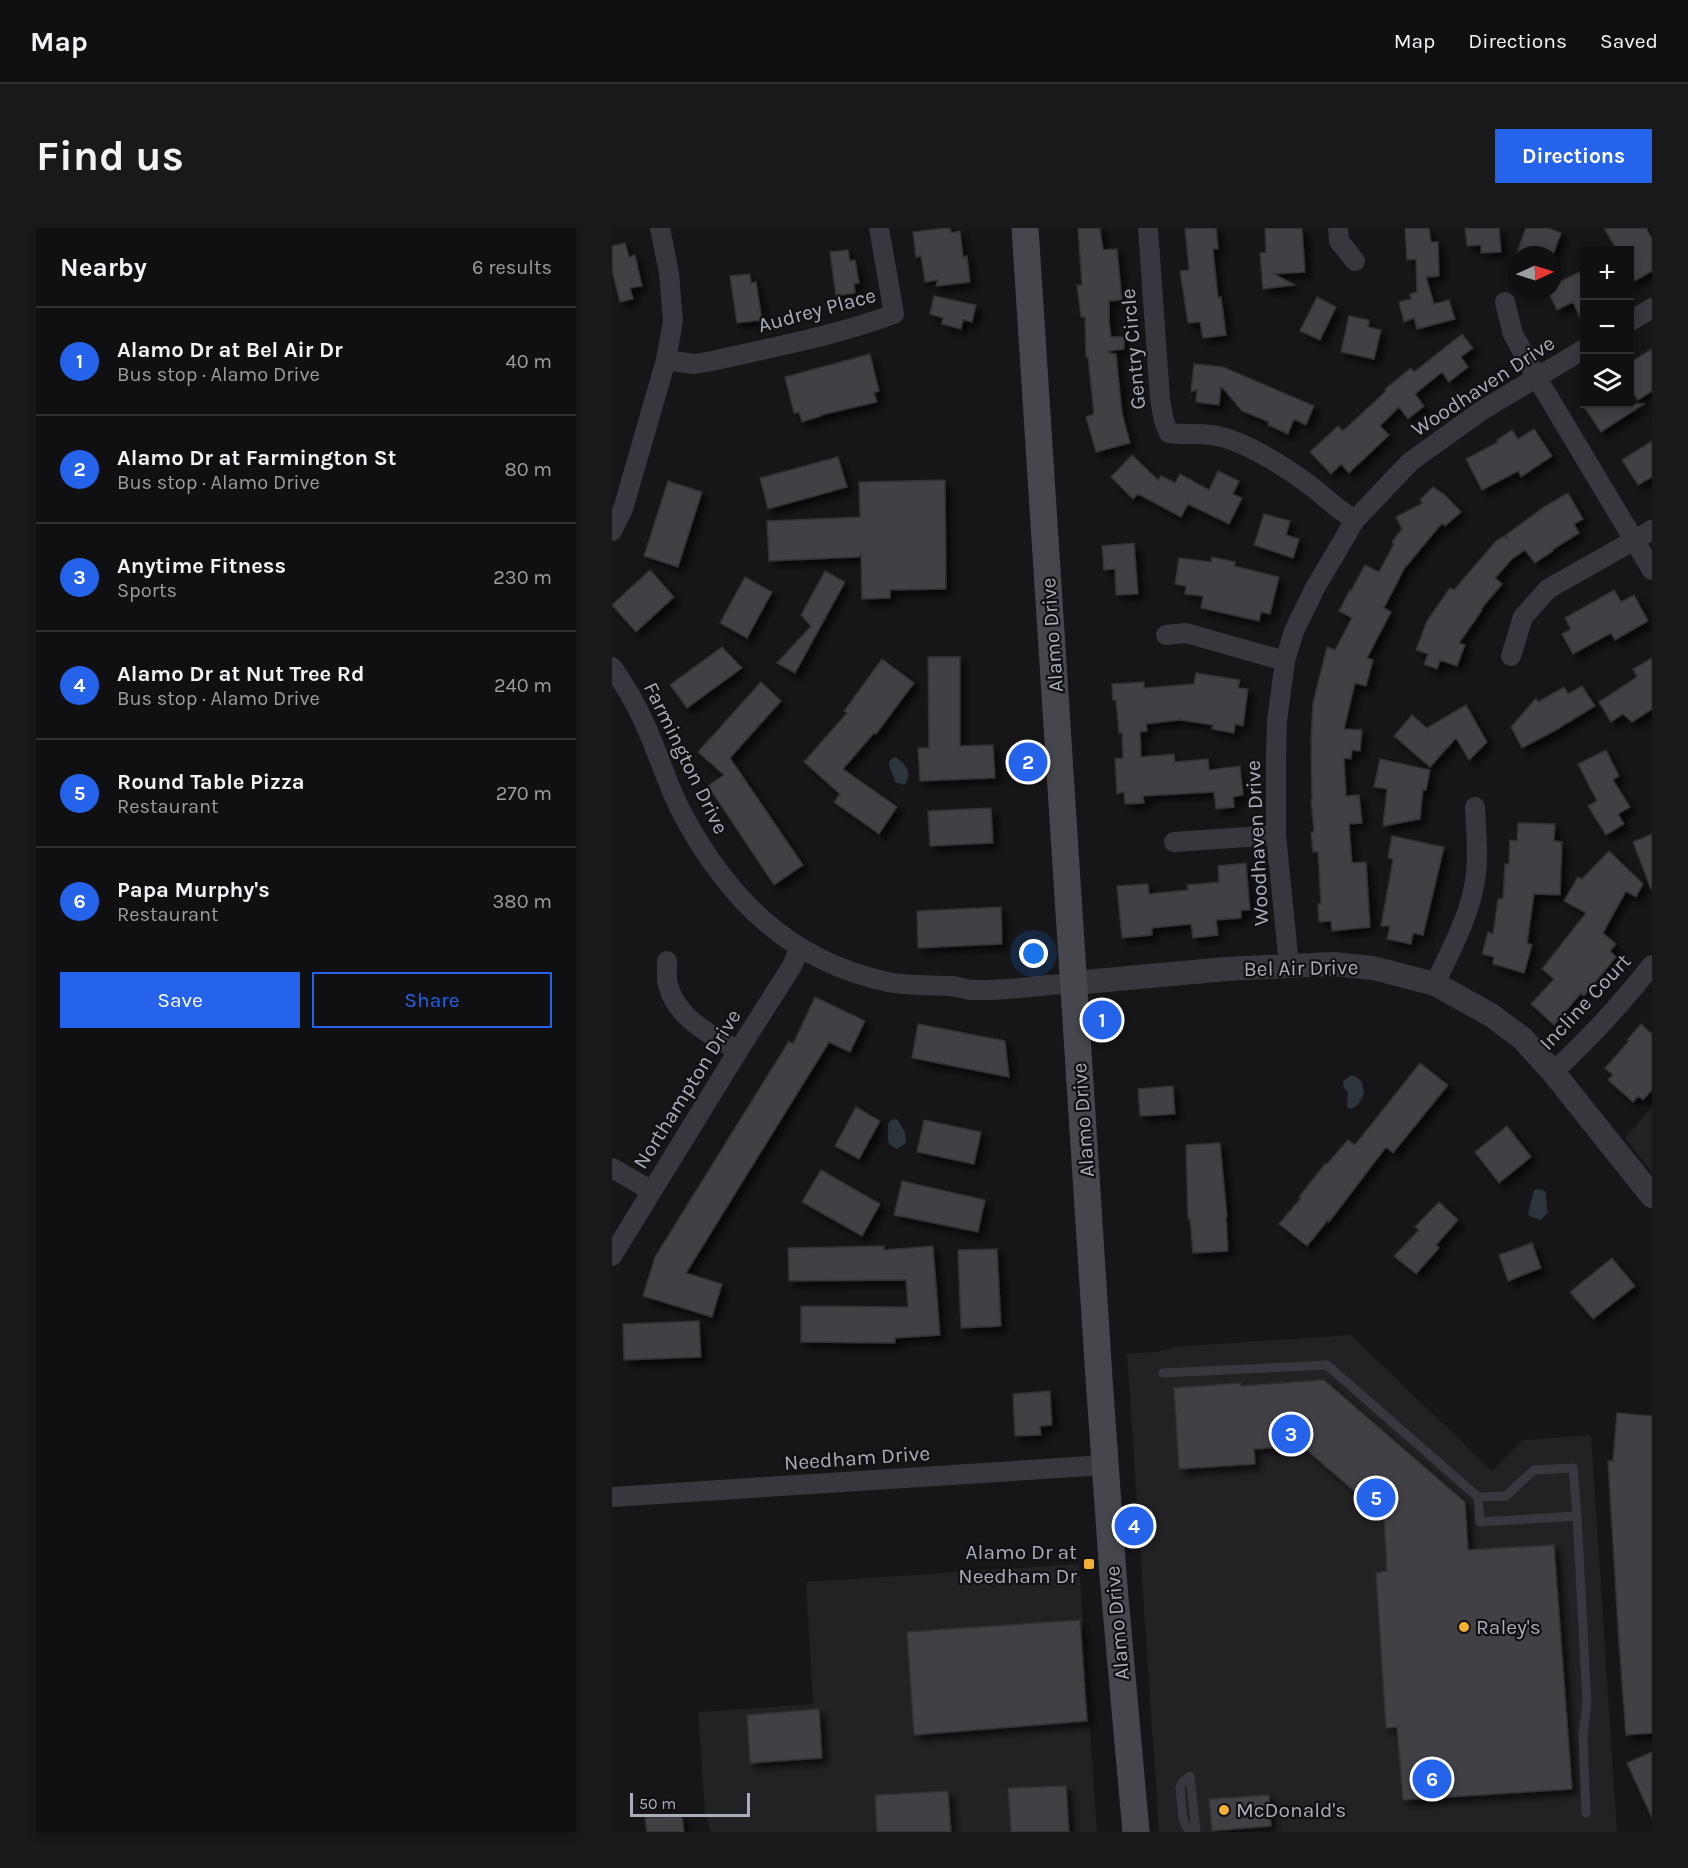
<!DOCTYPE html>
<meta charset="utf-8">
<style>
body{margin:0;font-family:Karla,sans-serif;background:#19191b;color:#f1f3f6}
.controls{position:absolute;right:18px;top:18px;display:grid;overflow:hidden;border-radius:0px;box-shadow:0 3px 9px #0003}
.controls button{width:54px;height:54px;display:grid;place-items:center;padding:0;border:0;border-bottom:2px solid #303032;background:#101012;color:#f1f3f6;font:30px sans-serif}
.compass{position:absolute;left:896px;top:18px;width:54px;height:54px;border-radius:50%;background:#101012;box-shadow:0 3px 9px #0003;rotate:86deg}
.scale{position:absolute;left:18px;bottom:15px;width:120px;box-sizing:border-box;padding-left:6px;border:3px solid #a8adb8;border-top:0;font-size:16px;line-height:21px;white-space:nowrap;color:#a8adb8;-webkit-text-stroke:4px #111113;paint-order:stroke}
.you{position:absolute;left:422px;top:726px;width:21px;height:21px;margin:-15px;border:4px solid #fff;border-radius:50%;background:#1a73e8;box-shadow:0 0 0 9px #1a73e833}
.badge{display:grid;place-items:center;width:39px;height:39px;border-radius:50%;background:#2563eb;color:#fff;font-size:20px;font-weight:700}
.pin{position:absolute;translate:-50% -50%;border:3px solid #fff;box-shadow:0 2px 6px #0006}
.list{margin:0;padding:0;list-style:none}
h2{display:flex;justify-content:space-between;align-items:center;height:78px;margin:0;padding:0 24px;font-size:26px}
h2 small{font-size:20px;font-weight:400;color:#9c9d9f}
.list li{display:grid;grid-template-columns:39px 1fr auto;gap:18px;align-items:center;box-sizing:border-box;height:108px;padding:0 24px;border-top:2px solid #303032}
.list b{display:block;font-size:22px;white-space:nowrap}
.list p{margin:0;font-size:20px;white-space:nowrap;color:#9c9d9f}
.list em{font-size:20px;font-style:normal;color:#9c9d9f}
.actions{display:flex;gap:12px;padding:18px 24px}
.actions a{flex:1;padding:14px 0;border:2px solid #2563eb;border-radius:0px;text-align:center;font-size:21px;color:#2563eb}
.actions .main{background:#2563eb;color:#fff}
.icon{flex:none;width:33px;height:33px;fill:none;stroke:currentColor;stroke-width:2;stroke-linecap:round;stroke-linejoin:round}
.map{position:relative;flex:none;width:1040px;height:1604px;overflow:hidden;border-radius:0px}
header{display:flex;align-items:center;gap:36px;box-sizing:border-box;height:84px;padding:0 30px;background:#101012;border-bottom:2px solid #303032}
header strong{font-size:28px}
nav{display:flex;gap:33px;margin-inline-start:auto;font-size:21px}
.intro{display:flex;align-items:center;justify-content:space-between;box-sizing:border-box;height:144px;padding:0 36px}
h1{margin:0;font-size:42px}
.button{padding:15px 27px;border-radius:0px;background:#2563eb;color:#fff;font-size:21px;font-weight:700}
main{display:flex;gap:36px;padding:0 36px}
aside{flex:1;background:#101012;border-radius:0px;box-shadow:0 3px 9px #0003}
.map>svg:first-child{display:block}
.built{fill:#222225}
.water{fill:#2c353c}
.building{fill:#404145;stroke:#303034;stroke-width:1.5;filter:url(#shadow)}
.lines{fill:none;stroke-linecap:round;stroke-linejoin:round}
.service{stroke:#37383d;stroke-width:9}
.minor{stroke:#37383d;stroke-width:20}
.tertiary{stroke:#37383d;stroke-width:24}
.secondary{stroke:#45474d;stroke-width:27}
.poi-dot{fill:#f2b134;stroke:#111113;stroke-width:2}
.labels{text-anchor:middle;stroke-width:4.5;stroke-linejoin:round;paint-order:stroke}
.street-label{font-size:21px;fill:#a8adb8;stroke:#111113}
.poi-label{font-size:21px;fill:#a8adb8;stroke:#111113;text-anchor:start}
</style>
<header>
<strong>Map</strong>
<nav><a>Map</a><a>Directions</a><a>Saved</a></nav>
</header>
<div class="intro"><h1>Find us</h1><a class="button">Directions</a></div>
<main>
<aside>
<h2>Nearby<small>6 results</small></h2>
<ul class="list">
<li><span class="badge">1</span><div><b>Alamo Dr at Bel Air Dr</b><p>Bus stop · Alamo Drive</p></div><em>40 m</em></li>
<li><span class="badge">2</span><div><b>Alamo Dr at Farmington St</b><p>Bus stop · Alamo Drive</p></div><em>80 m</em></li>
<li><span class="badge">3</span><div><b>Anytime Fitness</b><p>Sports</p></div><em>230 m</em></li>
<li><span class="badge">4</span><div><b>Alamo Dr at Nut Tree Rd</b><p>Bus stop · Alamo Drive</p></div><em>240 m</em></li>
<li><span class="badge">5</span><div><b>Round Table Pizza</b><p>Restaurant</p></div><em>270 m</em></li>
<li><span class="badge">6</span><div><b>Papa Murphy's</b><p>Restaurant</p></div><em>380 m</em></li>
</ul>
<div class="actions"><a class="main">Save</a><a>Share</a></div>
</aside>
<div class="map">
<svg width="1040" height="1604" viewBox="0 0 1040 1604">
<defs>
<filter id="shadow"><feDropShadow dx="5.5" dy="5.5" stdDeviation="3" flood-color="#0009"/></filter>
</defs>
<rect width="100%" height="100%" fill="#161618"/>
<path class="built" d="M1040,879V944L1013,910Z
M739,1107L880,1243L911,1212L979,1207L1005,1604H547L515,1126L544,1124L562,1119Z
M467,1336L485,1604H99L93,1585L86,1484L201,1476L194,1354Z"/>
<path class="water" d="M283,529C294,536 302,546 292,557L283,554C282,548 276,538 277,533Z
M738,848H743L750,854L752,866L746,877L739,881L735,879L736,864C732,861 731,858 731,853Z
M285,891L293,904L294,915L285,921L278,917L276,912V896L279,892Z
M927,961L933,963C935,969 934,977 936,984L929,992L917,988L916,986L922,962Z"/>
<path class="building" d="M333,0H338L339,5L348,3L351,29L355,28L358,54L324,58L326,52L313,54L309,28L304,29L301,4Z
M466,0H488L491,22L505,21L510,72L497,73V92L499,109H512V121L497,123V125L504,126L510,185L518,215L484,224L474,189L482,186L476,129H474L473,89H469L465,57H470Z
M573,0H604L606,21H601L606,70L609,69L614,107L591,110L588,94L576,95L568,43L577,42Z
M653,0H690L693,44L662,46L683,57L651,61L648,25L654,24Z
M793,0H817L819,14H826L827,48L814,49L822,76L837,72L843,91L805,101L802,90L792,94L787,74L799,71L798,66L805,64L804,31L795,32Z
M853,0H887L889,24L869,25V17L855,18Z
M914,0H936L949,5L941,27L929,22L927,27H904Z
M992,0H1034L1040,11V43L1017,56V22H1005Z
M13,15L17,29L23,27L30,58L18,60L21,71L8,74L0,42V18Z
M236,22L238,33L243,32L247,55L242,56L243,65L224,68L218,24Z
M972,42V99L961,74L945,82L936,63H941V57Z
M138,46L139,55L144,54L150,92L125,95L118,48Z
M322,68L364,77L360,94L351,92L349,101L330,96L331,90L318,86Z
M705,69L724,79L708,112L688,103Z
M737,88L757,92L756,99L769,102L762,131L729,124Z
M850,106L861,120L849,129L856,139L837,154L830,144L803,166L812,178L796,191L787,179L768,198L777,207L737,245L729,236L719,246L698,224L726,198L731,203L774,163L773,161L799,140L802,144Z
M1040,121V163L1026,172L1017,159V135Z
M258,126L267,163L262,165L265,174L209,187V188L190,194L187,184L182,185L173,149Z
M582,136L611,139L702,178L694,197L682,191L676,206L656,197L657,194L630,183L609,158L607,177L584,174L585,162L579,164Z
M970,176H1032L989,204Z
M922,201L940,228L909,249L906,243L870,262L854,231L886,214L885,212L900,202L906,211Z
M1040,213V249L1026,257L1010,232Z
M520,227L546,252L549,248L563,255L568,246L597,262L606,243L627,253L621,266L630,270L617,296L576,276L569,289L526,266L521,271L499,249Z
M226,229L235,259L156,281L148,250Z
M333,252L334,361L278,362V370L250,371L249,326L247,329L157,333L155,293L248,289L247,254Z
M56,253L90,264L66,339L32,328Z
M821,259L833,267L849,284L833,298L830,295L792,341L772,380L779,384L755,430L761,432L754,458L743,455L732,501L750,502L748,523L740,522L739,531L732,530L734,568L747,567L750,595L737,596L740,635L754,634L758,699L720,703L719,693L707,694L706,676H709L706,624H701L699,604H702L699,572H700L699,512L701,475L715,419L723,422L740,390L727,383L738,362L739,363L753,337L767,344L782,316L780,314L790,301L784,289L811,275L808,272Z
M956,265L971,291L962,296L967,305L940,322L941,323L923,335L913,322L900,331L883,350L890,356L869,381L870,382L847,415L853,417L845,438L828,432L825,441L812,436L816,426L804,422L815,393L838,360L842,362L884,313L892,308L895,311H896L894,307L932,279Z
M652,286L678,293L674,307L687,311L681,330L642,317Z
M522,315L526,366L504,367L503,341L492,342L490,318Z
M600,329L623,334L622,338L667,349L658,386L649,384L647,393L589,380L591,368L573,366L574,358L563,356L567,330L599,334Z
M38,342L62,369L24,404L0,377Z
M213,343L233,354L183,445L165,435L199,398L189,387Z
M133,349L160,364L135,410L108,395Z
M1002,362L1009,374L1022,367L1036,393L1003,412L999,405L961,426L950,406L959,401L953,390Z
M110,419L130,440L75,480L58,457Z
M316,429H348V518L381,517L383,550L308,553L306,520H317Z
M1040,430V481L1020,494L1011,486L999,494L987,474L1025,449L1021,441Z
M270,431L302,455L264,506L262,505L231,541L285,579L267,606L222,574L228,566L192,534L235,485L232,483Z
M584,445L628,452L626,460L636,461L631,498L623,496L622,505L600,501L601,497L568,492L534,496L535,503L528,504L529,529L562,526L563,534L596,531L597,542L628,538L631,567L621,569L622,579L604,581L602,564L531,568L532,575L513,576L512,564L505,566L503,531L511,530L510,505H507L504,472H501L500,456L532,454V460L582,456Z
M149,454L169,473L118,530L191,637L162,657L96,558L112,547L86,524Z
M970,458L983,478L942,503L910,520L899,499L924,470L926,474L952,459L956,466Z
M854,477L875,514L857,532L844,510L818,539L782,508L800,487L815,500Z
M994,522L1007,548L1001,552L1018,579L1006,586L1012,596L994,607L976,578L985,573L966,536Z
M768,531L818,542L814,562L811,561L808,591L771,598L775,561L762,559Z
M379,580L381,615L318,618L316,583Z
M906,595L943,596L942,613L950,614L948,667L922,666L915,715L920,717L912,745L881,736L882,729L870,726L876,704L881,706L886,671H891L893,636H897L898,612L905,613Z
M1040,606V661H1039L1021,614Z
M780,608L832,619L811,707L801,705L799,716L775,711L778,698H769L781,632L776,629Z
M997,623L1031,656L1024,669L1014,663L991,705L1004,716L998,723L1004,729L972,768L969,765L942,797L919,776L942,751L930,741L974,685L952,673L966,649L970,651Z
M634,635L638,682H629V690L604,692L606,707L581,710L579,696L540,700V707L510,710L505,658L536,656L537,666L576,662L575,657L607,654L606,638Z
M389,679L390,716L306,720L305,683Z
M203,769L253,793L238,824L217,814L74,1045L110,1056L100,1089L31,1068L43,1029L177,813L181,816Z
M306,796L393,813L397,849L300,830Z
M1029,796L1040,806V862L1031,872L1026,868L1021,874L996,852L1001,847L993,840L1017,813L1015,812Z
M808,835L836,857L781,925L774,919L717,994L716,992L695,1018L667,996L689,970L687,969L713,936L714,937L736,912L743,917Z
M561,858L563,886L528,888L526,861Z
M244,879L268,893L247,931L223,918Z
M312,892L369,904L362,936L305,924Z
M895,898L919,929L887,955L863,924Z
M608,915L615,989H614L616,1023L581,1025L578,991H576L574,917Z
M209,942L268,976L250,1008L190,974Z
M290,953L373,972L366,1004L282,987Z
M827,974L846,992L824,1017L827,1020L804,1046L782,1028L807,1002L803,999Z
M920,1015L929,1040L896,1053L887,1027Z
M272,1018V1022L321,1018L328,1107L283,1110V1115L189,1114V1078L296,1079L294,1052L177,1053L176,1020Z
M385,1021L389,1098L349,1100L346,1022Z
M1000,1030L1023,1058L981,1091L958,1064Z
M87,1093L89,1129L12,1132L11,1096Z
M712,1152L853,1274L856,1322L942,1317L960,1561L791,1572L785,1499L774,1500L764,1345L775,1343L772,1289L690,1218L642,1221L643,1236L567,1241L562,1160L629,1155V1158Z
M438,1163L440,1197L428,1198L429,1207L403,1208L401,1166Z
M1005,1185L1040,1188V1505L1014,1507L1007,1415L996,1233H1001Z
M468,1392L475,1493L302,1507L295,1404Z
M207,1481L210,1530L138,1535L135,1487Z
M1040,1524V1590L1015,1535Z
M454,1558L457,1604H399L396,1560Z
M336,1563L339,1604H265L263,1567Z
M657,1567L659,1598L600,1603L597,1571Z
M52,1589H70L72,1604H35L33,1590Z"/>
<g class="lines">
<path class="service" d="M551,1145L715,1137L866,1269L868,1294L965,1288L975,1475L971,1507L974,1585
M866,1269L894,1268L922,1242L961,1240L965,1288
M578,1548L570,1554L568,1560L571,1591L575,1600L580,1604
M578,1548L584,1604"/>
<path class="minor" d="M536,0L548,171L552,193L557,205C571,207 586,205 599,207C629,210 675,240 699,258C714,270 726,282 743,292
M726,0L727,13L743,33
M893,74L901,106L925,150L1040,342
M1017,94L1040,80
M54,132L82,136L100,133C161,119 223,108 282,86L267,0
M0,303L11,281L54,132L61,93L57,45L48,0
M554,407L574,405L673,433
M899,428L911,389L936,361L1040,302
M0,439C10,453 19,467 26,482C44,516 53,553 71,587C117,672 178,733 276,754C297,758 318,757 340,758C347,759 354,762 362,762C395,763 429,757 462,755
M562,614L664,607
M55,733C55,741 54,749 56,757C65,791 98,806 126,823
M677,737L664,607V529L665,493L673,433L682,403L703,360L743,292L798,234L869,183L972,121
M823,756C838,723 857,690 863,653C867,629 864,604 863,579
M941,844C977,811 1010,775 1040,737
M0,940L40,963
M0,1028L126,823L180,738L188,719
M0,1269L493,1237"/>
<path class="tertiary" d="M462,755L614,741L721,736L761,740L823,756L879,787L911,811L941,844L1040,968"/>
<path class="secondary" d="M413,0L487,1150L501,1347L524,1604"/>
</g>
<g class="poi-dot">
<rect x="471" y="1330" width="12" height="12" rx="3"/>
<circle cx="852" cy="1399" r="6"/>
<circle cx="612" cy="1582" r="6"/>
</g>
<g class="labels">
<g class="street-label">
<text transform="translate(205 82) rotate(-15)" y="7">Audrey Place</text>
<text transform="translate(521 121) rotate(-95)" y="7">Gentry Circle</text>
<text transform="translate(871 158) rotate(-33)" y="7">Woodhaven Drive</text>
<text transform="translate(440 407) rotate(-94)" y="7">Alamo Drive</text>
<text transform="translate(74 530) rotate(64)" y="7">Farmington Drive</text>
<text transform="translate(645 615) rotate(-93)" y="7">Woodhaven Drive</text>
<text transform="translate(689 740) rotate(-1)" y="7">Bel Air Drive</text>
<text transform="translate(973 774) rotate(-47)" y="7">Incline Court</text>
<text transform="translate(75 861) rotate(-58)" y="7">Northampton Drive</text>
<text transform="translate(471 892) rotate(-94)" y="7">Alamo Drive</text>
<text transform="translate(245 1230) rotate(-4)" y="7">Needham Drive</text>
<text transform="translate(505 1395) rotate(-95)" y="7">Alamo Drive</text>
</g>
<g class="poi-label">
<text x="465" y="1331" text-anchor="end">Alamo Dr at<tspan x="465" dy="24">Needham Dr</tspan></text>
<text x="864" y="1406">Raley's</text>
<text x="624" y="1589">McDonald's</text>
</g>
</g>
</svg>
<div class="controls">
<button>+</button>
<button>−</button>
<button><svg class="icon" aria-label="layers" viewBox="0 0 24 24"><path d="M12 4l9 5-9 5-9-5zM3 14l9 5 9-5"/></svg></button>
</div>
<svg class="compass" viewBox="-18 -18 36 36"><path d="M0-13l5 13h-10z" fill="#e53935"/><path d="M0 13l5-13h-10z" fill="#9c9d9f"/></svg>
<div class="scale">50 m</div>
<div class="you"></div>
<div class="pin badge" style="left:490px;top:792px">1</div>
<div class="pin badge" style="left:416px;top:534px">2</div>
<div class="pin badge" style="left:679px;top:1206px">3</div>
<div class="pin badge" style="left:522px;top:1298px">4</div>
<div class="pin badge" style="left:764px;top:1270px">5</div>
<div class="pin badge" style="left:820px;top:1551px">6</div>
</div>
</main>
